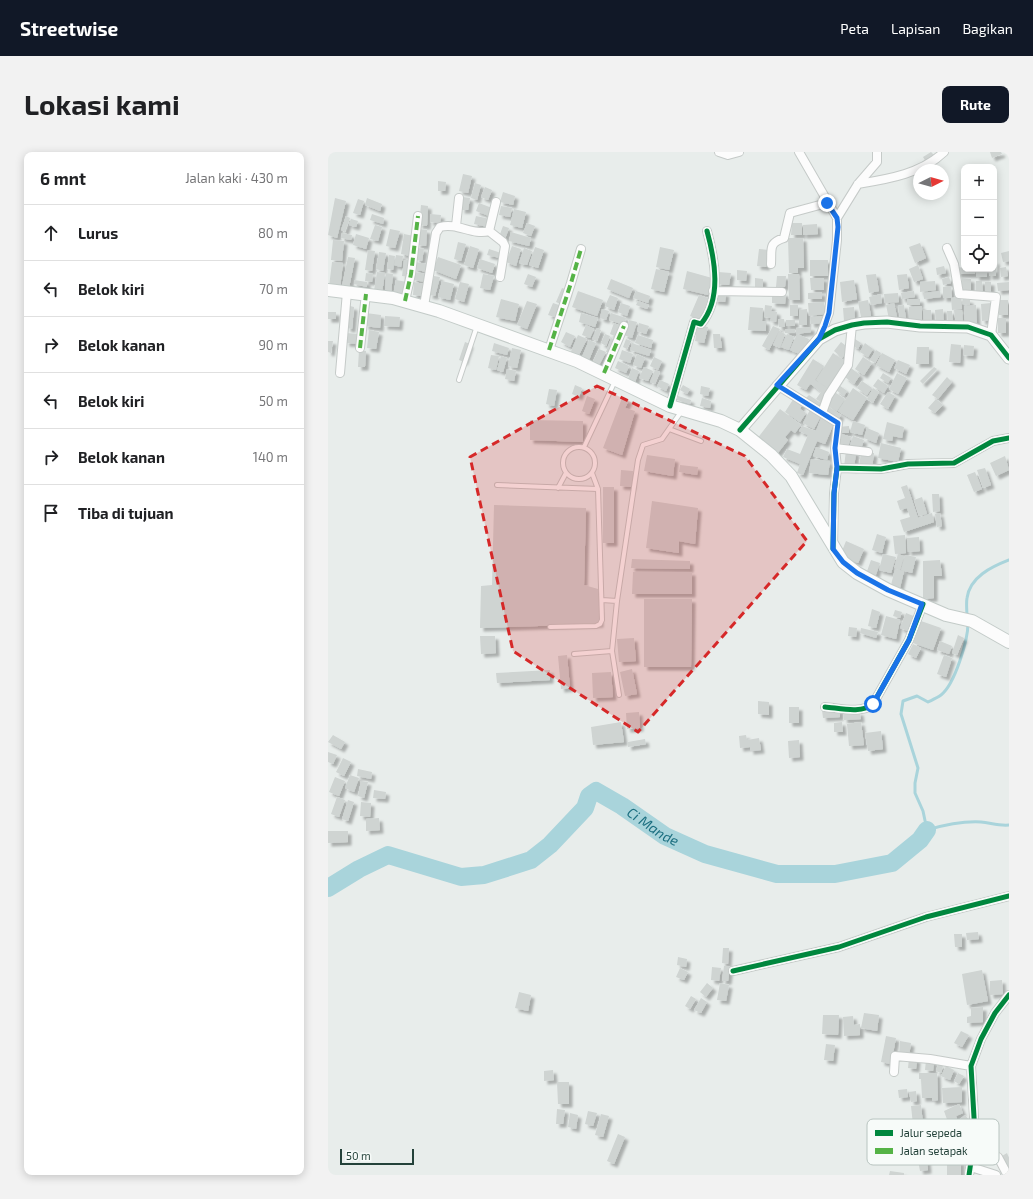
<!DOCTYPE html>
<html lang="id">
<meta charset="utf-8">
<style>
body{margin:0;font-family:"Exo 2",sans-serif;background:#f2f2f2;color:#202124}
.controls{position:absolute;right:12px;top:12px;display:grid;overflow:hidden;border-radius:8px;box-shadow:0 2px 10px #0003}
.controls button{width:36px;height:36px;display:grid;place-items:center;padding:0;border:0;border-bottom:1px solid #e0e0e0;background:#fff;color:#202124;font:20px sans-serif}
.compass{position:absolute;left:585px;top:12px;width:36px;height:36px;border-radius:50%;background:#fff;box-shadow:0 2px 10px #0003;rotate:84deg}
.scale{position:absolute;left:12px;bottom:10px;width:74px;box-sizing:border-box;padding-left:4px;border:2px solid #24423a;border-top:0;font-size:11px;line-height:14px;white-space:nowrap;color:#24423a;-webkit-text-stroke:3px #f7fbf9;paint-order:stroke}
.stop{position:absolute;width:12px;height:12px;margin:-9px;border:3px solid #1a73e8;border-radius:50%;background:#fff}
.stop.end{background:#1a73e8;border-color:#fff;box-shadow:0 1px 4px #0008}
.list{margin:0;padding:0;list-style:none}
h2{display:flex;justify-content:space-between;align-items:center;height:52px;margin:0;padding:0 16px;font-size:17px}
h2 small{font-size:13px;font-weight:400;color:#757577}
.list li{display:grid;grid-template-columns:26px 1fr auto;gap:12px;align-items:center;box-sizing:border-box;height:56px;padding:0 16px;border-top:1px solid #e0e0e0}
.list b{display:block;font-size:15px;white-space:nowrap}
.list em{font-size:13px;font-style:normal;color:#757577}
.icon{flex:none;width:22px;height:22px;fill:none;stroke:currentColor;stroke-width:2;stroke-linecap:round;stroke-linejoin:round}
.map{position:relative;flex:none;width:681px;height:1023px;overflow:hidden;border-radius:8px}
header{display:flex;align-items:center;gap:24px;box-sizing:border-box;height:56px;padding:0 20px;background:#111827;color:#fff}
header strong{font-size:19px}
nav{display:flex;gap:22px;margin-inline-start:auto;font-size:14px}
.intro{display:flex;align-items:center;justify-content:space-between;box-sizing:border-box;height:96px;padding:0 24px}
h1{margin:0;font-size:28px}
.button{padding:10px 18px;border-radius:8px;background:#111827;color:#fff;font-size:14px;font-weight:700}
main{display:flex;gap:24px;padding:0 24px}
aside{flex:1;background:#fff;border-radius:8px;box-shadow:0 2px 10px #0003}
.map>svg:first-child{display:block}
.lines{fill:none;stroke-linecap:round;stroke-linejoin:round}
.stream{stroke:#a9d4db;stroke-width:3}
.river{stroke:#a9d4db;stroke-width:18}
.building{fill:#cfd4d2;filter:url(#shadow)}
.service-casing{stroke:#c5cac8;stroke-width:6}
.minor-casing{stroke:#c5cac8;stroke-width:10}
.tertiary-casing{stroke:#c5cac8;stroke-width:13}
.secondary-casing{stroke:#c3cbc8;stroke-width:14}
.service{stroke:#fcfcfc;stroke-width:4}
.minor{stroke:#fcfcfc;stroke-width:8}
.tertiary{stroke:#fcfcfc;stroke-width:11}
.secondary{stroke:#fcfcfc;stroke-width:12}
.quiet{stroke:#55b346;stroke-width:4;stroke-dasharray:8 4;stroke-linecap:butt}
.cycleway-casing{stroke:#f7fbf9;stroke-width:8}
.cycleway{stroke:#00873e;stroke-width:5}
.route{stroke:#1a73e8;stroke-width:5}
.marked{fill:#d62828;fill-opacity:0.2;stroke:#d62828;stroke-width:3;stroke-dasharray:8 5;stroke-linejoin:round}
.labels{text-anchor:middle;stroke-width:4;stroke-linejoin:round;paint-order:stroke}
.water-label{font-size:14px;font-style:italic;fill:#1c6f80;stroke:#f7fbf9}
.key{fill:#f7fbf9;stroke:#b8c4c0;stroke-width:1}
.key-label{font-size:11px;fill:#24423a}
</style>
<header>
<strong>Streetwise</strong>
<nav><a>Peta</a><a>Lapisan</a><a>Bagikan</a></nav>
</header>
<div class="intro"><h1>Lokasi kami</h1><a class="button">Rute</a></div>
<main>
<aside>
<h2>6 mnt<small>Jalan kaki · 430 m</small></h2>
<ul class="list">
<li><svg class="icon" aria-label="ahead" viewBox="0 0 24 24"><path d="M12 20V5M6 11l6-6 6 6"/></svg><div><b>Lurus</b></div><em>80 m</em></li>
<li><svg class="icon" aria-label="left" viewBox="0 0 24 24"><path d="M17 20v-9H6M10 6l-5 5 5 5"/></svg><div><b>Belok kiri</b></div><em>70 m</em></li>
<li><svg class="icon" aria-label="right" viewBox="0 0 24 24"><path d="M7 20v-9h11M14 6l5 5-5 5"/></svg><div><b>Belok kanan</b></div><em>90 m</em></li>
<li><svg class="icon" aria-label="left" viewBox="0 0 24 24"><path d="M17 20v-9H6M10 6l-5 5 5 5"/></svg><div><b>Belok kiri</b></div><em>50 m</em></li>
<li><svg class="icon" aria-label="right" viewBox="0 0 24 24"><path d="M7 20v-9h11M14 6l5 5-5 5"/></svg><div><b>Belok kanan</b></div><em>140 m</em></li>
<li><svg class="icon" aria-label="arrive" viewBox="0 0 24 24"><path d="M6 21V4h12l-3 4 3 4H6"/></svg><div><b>Tiba di tujuan</b></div></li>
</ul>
</aside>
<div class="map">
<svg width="681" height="1023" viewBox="0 0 681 1023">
<defs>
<filter id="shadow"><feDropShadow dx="3.5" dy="3.5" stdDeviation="1" flood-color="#0004"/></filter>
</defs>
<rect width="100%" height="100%" fill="#e8edeb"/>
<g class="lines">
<path class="stream" d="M639,465C639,459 638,452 639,446C642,425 663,415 681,408
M640,471C640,488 627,532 613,543C609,546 604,548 600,550L589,544L575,549L573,562L590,616L587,631V641L595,659L599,678C616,673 635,669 653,670C663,671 671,674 681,673"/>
<path class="river" id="s1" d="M0,736L31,717L60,703L133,725L156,723L203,708L222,693L257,656L261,644L268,639L294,654L337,684L377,702L449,722H507L564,711L592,688L599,678"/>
</g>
<path class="building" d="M603,0L608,5L598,10L595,5Z
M662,0H673L674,2L664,6Z
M135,22L144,24L140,41L131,39Z
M110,29L118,30L117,39H110Z
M147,31L153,33L149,48L143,46Z
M157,35L164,38L160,48L153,45Z
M175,40L187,44L185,53L172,50Z
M135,45L142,46L140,58H133Z
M7,46L18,49L9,86L0,83Z
M39,46L54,52L52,59L37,53Z
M30,47L36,49L32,63L25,61Z
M151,51L164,56L161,64L148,59Z
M93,53L100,54L99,74L91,73Z
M173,54L184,56L182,65L171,63Z
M186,57L198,60L194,76L182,73Z
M44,62L56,66L55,72L42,68Z
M102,62L113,63L112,71L102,70Z
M18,64L22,66L17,80L13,78Z
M148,64L162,67L160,75L146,72Z
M23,67L30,69L28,75L21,73Z
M199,71L207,74L203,84L195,81Z
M464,71H474V83H463Z
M489,72L490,82L475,83V73Z
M47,73L54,75L50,89L42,87Z
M175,74L181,76L177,87L171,85Z
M62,77L72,79L67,96L58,94Z
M91,77L99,78L98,94L89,93Z
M183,80L203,86L201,94L181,89Z
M14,81L24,83L23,88L13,86Z
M28,82L41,86L38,97L25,93Z
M76,82L86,84L83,104L73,102Z
M460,86H475L476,116H470V121H461Z
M5,88L16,89L14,109L3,108Z
M130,90L138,92L133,109L126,107Z
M592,91L598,106L587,111L581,95Z
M142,94L151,97L145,116L136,113Z
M184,94L193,97L188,114L178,110Z
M207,95L216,98L210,116L201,113Z
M332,95L346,98L341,118L328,115Z
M90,96L96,97L94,109L88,108Z
M196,96L204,99L199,113L191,111Z
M161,97L173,101L172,106L159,103Z
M431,97L441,98L438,115L429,114Z
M40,98L47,99L44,119L37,118Z
M681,99V109L675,110L673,101Z
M51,100L58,101L55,119L48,117Z
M61,103L67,104L65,118L59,117Z
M68,103L75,104L73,115L66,113Z
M20,105L27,106L21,136L14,134Z
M110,105L133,113L128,127L105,118Z
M152,107L167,112L164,121L149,116Z
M76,108H83L81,125L74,124Z
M482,108H500V124H482Z
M666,109H668V124H661V117H666Z
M4,110L15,111L12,136L1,135Z
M87,110L100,112L98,120L86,117Z
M590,113L595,127L586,130L581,117Z
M616,114L618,121L609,123L608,116Z
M629,115L647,117V122H629Z
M678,115L680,124L673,125L672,116Z
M328,117L341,120L336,140L323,137Z
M648,117H659V125H648Z
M409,118L419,119L418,129L409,128Z
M359,119L384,126L380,143L355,137Z
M49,120L57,121L54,141L46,139Z
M86,120L99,122L98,130L85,128Z
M390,120L403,121L401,133L389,132Z
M38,121L45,122L44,130L37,129Z
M58,121L65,122L63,142L57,141Z
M155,122L166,124L162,138L152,136Z
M200,122L208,125L204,135L196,132Z
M460,122H471L472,148H461Z
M548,122L551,139L541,141L538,123Z
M579,122L581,136L571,138L569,123Z
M106,124L112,125L107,144L101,143Z
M449,124H458L457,135H448Z
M621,125L623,131L615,133L614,127Z
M427,126L435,127V136H427Z
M482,126H496V138H483Z
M634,126L643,127V140L634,139Z
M283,127L305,136L301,146L279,137Z
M26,128L39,130V135L26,132Z
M68,128L79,130L76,146L65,144Z
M526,128L529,147L514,150L512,130Z
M114,129L126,132L122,148L110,145Z
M607,129L608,138L592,140V130Z
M648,129H654L655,143H648Z
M86,130L96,132L94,144L85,143Z
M132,130L141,132L136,150L127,147Z
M657,130H663V142H657Z
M681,130V138L670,139L669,131Z
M623,134L624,146H615V135Z
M234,136L240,138L235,153L228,150Z
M250,139L275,148L269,164L244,155Z
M308,139L322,144L320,151L305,146Z
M586,139L587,145L574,147L573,141Z
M612,139L613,145L596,147L595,141Z
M387,140L398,141L397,150L386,149Z
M494,140V147H480V141Z
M444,141H458L457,152L444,151Z
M570,141L571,150L557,151L556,142Z
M553,142L554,151L543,153L541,145Z
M282,143L290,146L286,158L277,154Z
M371,143L383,147L374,169L362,164Z
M633,145L634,157L624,158L623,146Z
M173,147L191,152L187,169L168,165Z
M579,147H592V153H579Z
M635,147L642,148V153L634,152Z
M540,148L543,164L533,165L530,150Z
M670,148H680V163H671Z
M199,149L209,152L199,177L189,173Z
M310,149L321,153L319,157L308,153Z
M496,150L497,162L481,164L480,151Z
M225,151L234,154L230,166L220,163Z
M293,151L302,154L299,164L290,160Z
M566,151L569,165L561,167L558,153Z
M663,151L664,168L654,169L653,152Z
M437,153L444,154L443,159L449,160L448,170L442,169L443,166L436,165Z
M462,153H470V164H462Z
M576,153L578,167H572L570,154Z
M648,153L649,173L637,174L636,154Z
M22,154L26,155L24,177L19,176Z
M594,154V170H581V155Z
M422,155L435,156L434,169H438V179L420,178Z
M526,155L527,168L516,169L515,156Z
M274,157L281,159L278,168L272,166Z
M479,157V173H471V158Z
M615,157L616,173L608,174L607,158Z
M595,158H603L604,173H596Z
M626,158H634L635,172L628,173Z
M619,159H624L625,174H620Z
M0,160H8V167H0Z
M38,161L53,163L52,176L37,174Z
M253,161L270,166L267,175L251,170Z
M283,161L298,166L296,173L281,168Z
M57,164L72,165L71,175L56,174Z
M495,164L496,171L483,172L482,165Z
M670,166H678V181H670Z
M450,167H456L457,175H451Z
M301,168L309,170L304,186L296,183Z
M458,168H467V174H458Z
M286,171L293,174L289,185L282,182Z
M311,171L321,174L318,182L309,179Z
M367,172L380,175L376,191L367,189L368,183L365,182Z
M258,173L266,177L262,186L254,183Z
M445,174L452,177L441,198L434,194Z
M483,175V180L468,182V176Z
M269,176L273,178L269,189L264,187Z
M457,177H467V181H457Z
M41,178L51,180L48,197L39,196Z
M451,179L457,182L452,196L445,193Z
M238,180L247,184L242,195L233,190Z
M18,181L31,182V192L18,191Z
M277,182L282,184L278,194L273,191Z
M385,182H392L394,196H386Z
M459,182L466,185L461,198L453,195Z
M469,182L481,187L474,203L462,198Z
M250,183L259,187L250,205L242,202Z
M310,183L325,188L323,196L307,191Z
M283,186L287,188L282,201L278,200Z
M298,187L303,189L299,197L295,195Z
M527,187L533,191L530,197L524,193Z
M261,188L268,191L261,208L254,205Z
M0,189H5L3,201L0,200Z
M137,190L142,192L136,210L131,208Z
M513,190L522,197L514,206L506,199Z
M166,191L181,196L179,203L164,199Z
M304,191L323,198L321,204L302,198Z
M537,191L545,197L540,205L532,200Z
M623,192L633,193L632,211L621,210Z
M636,193L646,194L645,204L635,203Z
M589,195H601V212H588Z
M184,196L193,198L189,216L180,214Z
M271,197L278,200L270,215L264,211Z
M31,198L38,199L37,215H30Z
M294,198L305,202L302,211L291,207Z
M548,198L553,201L547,211L542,208Z
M505,201L520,211L502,238L488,228Z
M554,201L567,208L561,220L548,213Z
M309,202L317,206L313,216L305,213Z
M163,203L171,204L168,218L160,216Z
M173,204L179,206L175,220L169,218Z
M326,205L334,209L330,218L322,214Z
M535,205L544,211L536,223L527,217Z
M485,207L496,214L487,228L502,238L494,251L488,247L493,240L484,233L482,232L478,238L469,233Z
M570,208L582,213L578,222L566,216Z
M290,209L301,214L298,221L287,216Z
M316,215L325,219L320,229L311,226Z
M606,215L609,217L595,232L592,229Z
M304,216L311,219L306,233L299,230Z
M523,216L532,223L526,232L517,225Z
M179,217L188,219L186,229L177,227Z
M327,218L332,220L327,232L322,230Z
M555,221L563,226L560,231L552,226Z
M569,221L579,226L570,242L561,237Z
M619,225L624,230L610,247L604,243Z
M550,227L560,234L556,241L545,234Z
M332,228L341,232L338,239L329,234Z
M534,229L544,236L539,243L529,236Z
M247,233L254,236L251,245L244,242Z
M355,233L362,237L359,242L352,238Z
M511,233L519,239L516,244L508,238Z
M373,234L382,236L380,244L372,242Z
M525,236L539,246L525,268L510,259Z
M545,236L551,240L545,251L539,247Z
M221,237L229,238L226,254L218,252Z
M505,239L517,247L509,259L497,251Z
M560,240L567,244L560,257L552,252Z
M481,243L493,251L490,256L477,247Z
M259,244L267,247L261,262L254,259Z
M350,244L363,248L362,252L349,248Z
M294,246L301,248L297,256L307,259L294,303L275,296Z
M374,246L383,249L382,256L372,254Z
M466,246L475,251L472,257L478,261L472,270L457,260Z
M608,247L615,253L607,261L600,256Z
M501,255L513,263L509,269L496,261Z
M483,256L494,262L486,277L475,271Z
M452,257L473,273L467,281L463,278L457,285L460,288L449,302L429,287Z
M493,266L506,271L497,292L489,289L475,323L469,321L472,312L455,305L459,297L472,302L480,283L471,279L474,274L488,279Z
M202,268L255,269V290L202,288Z
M525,269L537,273L534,283L522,280Z
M559,270L576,275L574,286L565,284L564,289L555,287Z
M521,274V281H510V275Z
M539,276L551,281L548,291L536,286Z
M514,282L523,285L520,295L510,291Z
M525,284L536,288L533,297L522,293Z
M553,291L573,296L570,310L550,306Z
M488,295L501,300L499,308L485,304Z
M518,298L528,300L526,317L516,315Z
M533,300L546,301L544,316L531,315Z
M319,303L347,307L345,324L316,319Z
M677,304L681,318L668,324L662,311Z
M483,307L502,309L500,323L481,321Z
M352,313L370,315L369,323L351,320Z
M657,316L663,333L655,336L649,318Z
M293,318L305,319L304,335L292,334Z
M647,320L654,337L646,340L639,323Z
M579,333L590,366L604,361L606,370L576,380L572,368L582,365L579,356L572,358L569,349L577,346L573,335Z
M275,335H286V391H275Z
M604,342H611L612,359L605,360Z
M594,345L599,362L591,364L586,348Z
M324,349L370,356L367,392L351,389V401L318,396Z
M166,353L258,356L256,433L270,437L272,472L152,476L153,434L164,433Z
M612,361L614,374L609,375L607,362Z
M549,382L558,385L554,401L544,398Z
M577,383L578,401L567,402L565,384Z
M591,385L592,399L580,400L579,386Z
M518,389L536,397L530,411L512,404Z
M555,402L568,405L563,421L551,418Z
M570,402L576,404L572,418L566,416Z
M577,403L588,405L584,421L573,418Z
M304,407L362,409V417L303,416Z
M543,408L552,411L546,428L537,425Z
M612,408L614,424H606V446L595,447V409Z
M567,417L576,419L571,440L562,437Z
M305,420H364V442H304Z
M316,447H364L363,515H316Z
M544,457L552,460L548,476L540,474Z
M567,458L574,460L572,466L565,464Z
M578,461L588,465L583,480L572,476Z
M558,464L572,468L568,487L553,483Z
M593,469L613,476L605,498L585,491Z
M521,475L529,476L528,485L520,484Z
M533,476L550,480L548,486L532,481Z
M630,483L636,486L629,503L624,501Z
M152,484H167L168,501L153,502Z
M306,486L308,509L291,510L289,487Z
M612,489L624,494L621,502L609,498Z
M585,492L593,496L588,506L580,502Z
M239,503L242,536L233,537L230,504Z
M616,503L624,506L618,525L609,522Z
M304,517L309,542L297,544L292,520Z
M222,518V528L169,531L168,521Z
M283,520L285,545L265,546L264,521Z
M430,549L441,550V563L430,562Z
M461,555H471V571H461Z
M512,557V565L495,566L494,558Z
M311,560L312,576L299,577L298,561Z
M515,560H532L533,567L516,568Z
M293,570L296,590L265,593L263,575Z
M514,570L515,580H506V571Z
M533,570L536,593L521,594L519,572Z
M553,579L555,597L540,599L537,581Z
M5,583L17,590L13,597L0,590Z
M418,583L419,588L431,586L433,598L422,599V595L412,596L411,584Z
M317,587L318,592L300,595V590Z
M471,588L472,605L461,606L460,589Z
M0,600L9,603L5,612L0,610Z
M15,606L23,610L16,624L8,620Z
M30,617L44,620L43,627L29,624Z
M22,623L31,626L26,640L17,636Z
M7,625L17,629L11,644L1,640Z
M33,629L40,630L36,646L30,644Z
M46,638L58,640L57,647L45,646Z
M9,645L17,648L11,665L3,662Z
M20,648L26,650L20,669L14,667Z
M33,650L43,651L42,665L32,664Z
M51,666L52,678L38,679V667Z
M0,679H20V690L0,691Z
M650,780L651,787L639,788L638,781Z
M626,782H634V795H627Z
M395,796H401L400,812L394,811Z
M350,805L359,807L358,815L349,813Z
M396,814H402L400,829H394Z
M384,815L393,816L391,829L383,828Z
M352,816L360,820L356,828L348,825Z
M654,818L660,849L639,853L634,822Z
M674,828L675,842L662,843V829Z
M379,831L385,836L378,845L372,840Z
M392,831L401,833L398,849L389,848Z
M191,840L203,843L200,859L187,856Z
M363,844L368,847L362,857L357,854Z
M373,846L379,850L373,861L366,858Z
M655,855V870L639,871V865L643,864V856Z
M536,861L551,863L549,879L533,876Z
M495,863H511L510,883L494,882Z
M525,864L526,873L532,872V883L516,884L515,865Z
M633,879L641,883L634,895L626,891Z
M558,884L568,886L563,912L553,910Z
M572,889L583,891L581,904L571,903Z
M498,892L507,893L505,909L496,908Z
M581,906L589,907L588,917L580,916Z
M598,908L606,909L605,919L597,918Z
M610,912L615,914L613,921L608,919Z
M618,914L626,918L622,928L613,924Z
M225,918L226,928L216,929V919Z
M591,921H609L610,948L604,949V946H594L593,927H591Z
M630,921L636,924L631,932L626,929Z
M229,930H241V952H230Z
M634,935V950L615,951L614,936Z
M579,937L580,945L571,946L570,938Z
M588,939L589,949L583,950L581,940Z
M631,952L635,961L628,964L630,970L621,973L616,959Z
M593,953L595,972L585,973L583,954Z
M229,957L237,958L235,972H228Z
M260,959L269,961L265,974L257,972Z
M242,961L250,963L248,977L240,975Z
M273,962L281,964L275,985L267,983Z
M637,963L641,968L635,973L631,968Z
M290,982L297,985L286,1012L279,1009Z
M679,1001L681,1006V1017L674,1004Z
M599,1007L600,1018L592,1019L590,1008Z
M619,1009H633V1023H619Z
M562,1019L576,1021V1023H561Z"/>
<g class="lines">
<g class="service-casing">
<path id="service" d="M131,228L149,174
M341,277L373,289
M235 311a16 16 0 1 1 32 0a16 16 0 1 1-32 0Z
M256,295L287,229
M169,333L270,337
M230,336L238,321
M274,448L289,449
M222,475L268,474L272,472L274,468L270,337L264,321
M246,502L284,499
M291,543L284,499L289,449L310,308L315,293L334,287L353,260"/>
</g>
<g class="minor-casing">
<path id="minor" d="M391,0L400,3L411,0
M471,0L509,66
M530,32C560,27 593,22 616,0
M128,74L131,46
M161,79L175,90L177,94L172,125
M619,96L626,112L631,142L668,145L663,183
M443,112C444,97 440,91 456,86L462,61L499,51
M385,139L454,140
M77,149L83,122L90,64
M96,154L108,81L112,75C129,70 145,84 161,79L168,50
M491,187L501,161L509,88V66L530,32L549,10V0
M32,196L38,142
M221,198L243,131L253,97
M12,221L19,140
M276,221L296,174
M449,233L510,271L507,296L509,316
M342,254L366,170L373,172C394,147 387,108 379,79
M494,261L500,244L520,213L524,173
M507,296L540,300
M505,394L506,341L509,316L553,317L580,312L626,311L665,289L681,286
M497,555C511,556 534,562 545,552L581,488L595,452
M405,819L511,795L598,765L681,744
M566,920L567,904L602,907L643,914
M581,998L644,1008
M645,999L670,1005L679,1022
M643,1015L668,1023
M641,1023L647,982L643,914L653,887L667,861L681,843"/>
</g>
<g class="tertiary-casing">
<path id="tertiary" d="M412,278L491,187L507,178L524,173L536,171L559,170L592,174L640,175L663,183L681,206"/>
</g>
<g class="secondary-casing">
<path id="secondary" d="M0,138L65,146L111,159L249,209L342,254L393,269L412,278L443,303L463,324L515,410L529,421L560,438L618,463L644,469L681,490"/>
</g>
<use href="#service" class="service"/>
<use href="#minor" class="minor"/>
<use href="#tertiary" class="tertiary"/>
<use href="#secondary" class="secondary"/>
<path class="quiet" d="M77,149L83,122L90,64
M32,196L38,142
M221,198L243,131L253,97
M276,221L296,174"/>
<g class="cycleway-casing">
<path id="cycleway" d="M342,254L366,170L373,172C394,147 387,108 379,79
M412,278L491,187L507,178L524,173L536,171L559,170L592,174L640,175L663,183L681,206
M505,397L506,341L509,316L553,317L580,312L626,311L665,289L681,286
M497,555C511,556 534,562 545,552L581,488L595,452
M405,819L511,795L598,765L681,744
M641,1023L647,982L643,914L653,887L667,861L681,843"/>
</g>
<use href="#cycleway" class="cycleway"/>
</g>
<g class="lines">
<path class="route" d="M499,51L509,66L510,75L501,161L497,174L491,187L449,233L510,271L507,296L509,316L506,341L505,397L515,410L529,421L560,438L594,452L581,488L545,552"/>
</g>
<path class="marked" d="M269,234L417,304L479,389L310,580L185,499L142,305Z"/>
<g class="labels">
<g class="water-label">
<text dy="5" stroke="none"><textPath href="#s1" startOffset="381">Ci Mande</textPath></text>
</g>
</g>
<rect x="539" y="967" width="132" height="46" rx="6" class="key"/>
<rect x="547" y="978" width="18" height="6" fill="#00873e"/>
<rect x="547" y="996" width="18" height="6" fill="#55b346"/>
<g class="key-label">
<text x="572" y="985">Jalur sepeda</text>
<text x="572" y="1003">Jalan setapak</text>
</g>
</svg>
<div class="controls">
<button>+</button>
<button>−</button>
<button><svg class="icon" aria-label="locate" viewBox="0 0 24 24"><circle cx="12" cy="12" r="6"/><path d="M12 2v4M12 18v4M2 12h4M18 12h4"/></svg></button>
</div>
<svg class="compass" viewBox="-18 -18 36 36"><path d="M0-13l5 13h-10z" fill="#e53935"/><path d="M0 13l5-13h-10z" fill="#757577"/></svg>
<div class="scale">50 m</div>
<div class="stop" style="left:545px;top:552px"></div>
<div class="stop end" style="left:499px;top:51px"></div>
</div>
</main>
